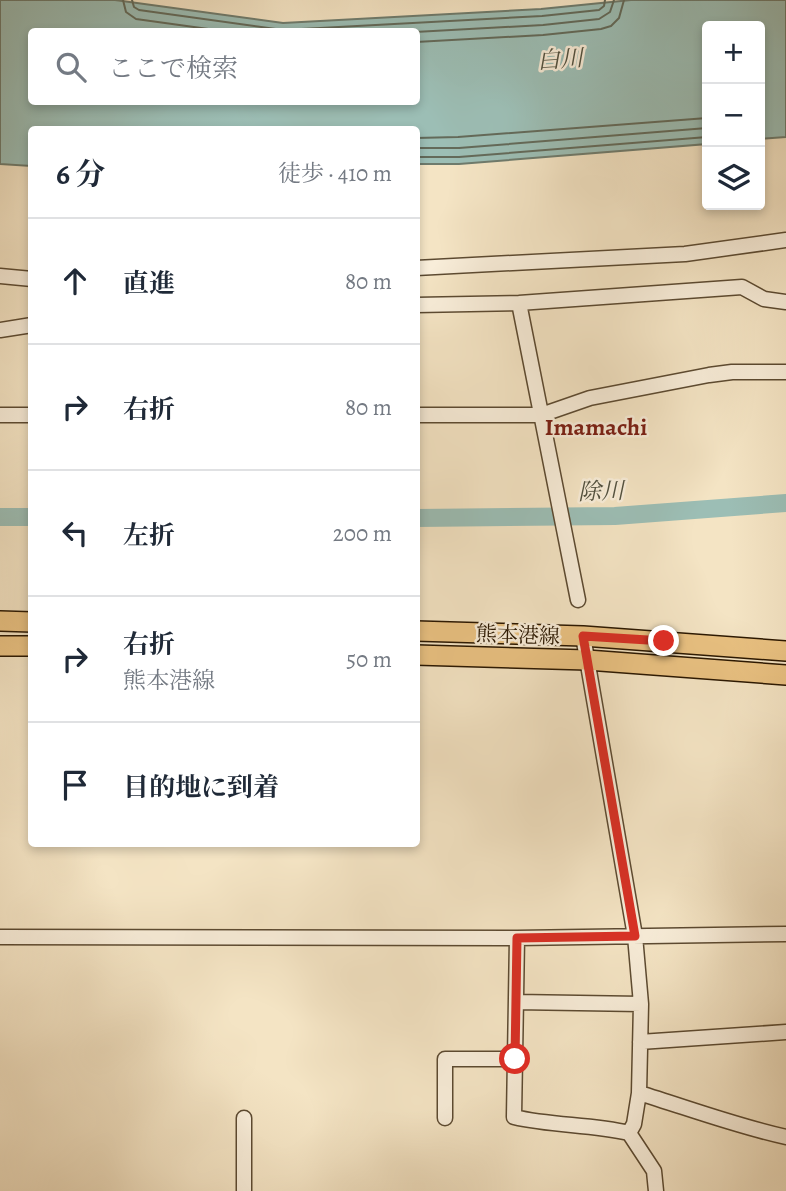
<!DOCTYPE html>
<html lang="ja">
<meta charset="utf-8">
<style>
body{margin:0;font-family:Alegreya,"Noto Serif JP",serif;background:#f2f2f3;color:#1f2937}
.controls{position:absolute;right:21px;top:21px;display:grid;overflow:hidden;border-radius:7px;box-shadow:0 4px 10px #0003}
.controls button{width:63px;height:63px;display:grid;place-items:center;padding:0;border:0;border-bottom:2px solid #e0e1e3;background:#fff;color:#1f2937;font:35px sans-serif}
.stop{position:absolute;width:21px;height:21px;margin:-16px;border:5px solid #d93025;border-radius:50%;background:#fff}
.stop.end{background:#d93025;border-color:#fff;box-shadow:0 2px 7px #0008}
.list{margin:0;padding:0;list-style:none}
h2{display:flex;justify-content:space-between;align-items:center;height:91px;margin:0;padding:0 28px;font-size:30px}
h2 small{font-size:23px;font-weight:400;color:#747a83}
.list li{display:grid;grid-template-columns:46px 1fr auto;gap:21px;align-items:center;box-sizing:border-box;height:126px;padding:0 28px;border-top:2px solid #e0e1e3}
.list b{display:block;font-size:26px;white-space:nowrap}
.list p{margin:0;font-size:23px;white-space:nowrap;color:#747a83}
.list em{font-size:23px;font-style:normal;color:#747a83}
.icon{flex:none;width:38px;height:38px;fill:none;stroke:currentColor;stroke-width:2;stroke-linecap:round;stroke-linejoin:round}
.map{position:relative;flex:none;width:786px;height:1191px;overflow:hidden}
.search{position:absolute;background:#fff;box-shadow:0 4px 10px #0003;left:28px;top:28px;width:392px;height:77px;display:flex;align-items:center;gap:18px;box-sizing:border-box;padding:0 24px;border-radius:7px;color:#747a83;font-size:26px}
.panel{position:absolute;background:#fff;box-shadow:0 4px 10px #0003;left:28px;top:126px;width:392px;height:721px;border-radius:7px}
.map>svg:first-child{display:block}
.water{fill:#9cbeb5;stroke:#6e7b6d;stroke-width:2;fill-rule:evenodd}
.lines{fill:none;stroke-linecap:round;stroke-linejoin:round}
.shore{stroke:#636a5a;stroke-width:2}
.river{stroke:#9cbeb5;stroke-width:18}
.minor-casing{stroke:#5c4a31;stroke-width:17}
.major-casing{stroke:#2a1700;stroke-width:22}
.minor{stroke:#f8edd9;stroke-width:14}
.major{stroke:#eac282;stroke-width:19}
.route{stroke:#d93025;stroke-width:9}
.labels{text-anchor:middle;stroke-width:5;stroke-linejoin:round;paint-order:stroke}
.street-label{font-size:21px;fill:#2a1700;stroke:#f8edd9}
.water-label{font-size:23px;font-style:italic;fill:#52513f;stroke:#f8edd9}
.quarter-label{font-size:24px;font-weight:bold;fill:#7a1f14;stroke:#f8edd9}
</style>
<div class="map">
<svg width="786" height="1191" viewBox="0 0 786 1191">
<rect width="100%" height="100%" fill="#f4e4c4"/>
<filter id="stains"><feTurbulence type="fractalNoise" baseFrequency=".00286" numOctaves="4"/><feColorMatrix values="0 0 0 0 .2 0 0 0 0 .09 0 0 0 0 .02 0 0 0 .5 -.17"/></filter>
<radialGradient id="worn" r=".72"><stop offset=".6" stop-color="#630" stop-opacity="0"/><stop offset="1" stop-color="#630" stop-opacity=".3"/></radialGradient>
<path class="water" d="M0,0H115L283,23L541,9L631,0H786V137L760,139V26H707V144L459,164H417L416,130H32L31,166L0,164ZM32,32H416V102H32Z"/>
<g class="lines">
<path class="shore" d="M123,0L126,12L136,19L230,32
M132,0L134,7L139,10L283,30L542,16L599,10L604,6L605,0
M415,32L543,25L599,19L610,12L614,0
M416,42L543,35L601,29L611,26L619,18L624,0
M416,138L458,137L707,118
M416,148H459L707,128
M416,157H459L707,137"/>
<path class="river" d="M0,517H32
M416,518L615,516L786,503"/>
<g class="minor-casing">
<path id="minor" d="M416,268L685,254L786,240
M0,276L32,279
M519,303L578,600
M416,305L519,303L742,287L764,299L786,302
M0,330L32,325
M0,415H32
M416,415H541L590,398L709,375L732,372H786
M583,636L635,936L641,1004L639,1093L634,1124L629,1133
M0,937L517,938L786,934
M517,938L514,1117C552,1126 591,1124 629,1133L654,1171L656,1191
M516,1002L641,1004
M640,1042L786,1032
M639,1093C688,1108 736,1126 786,1137
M445,1118V1059H515
M244,1191V1118"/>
</g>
<g class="major-casing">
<path id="major" d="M0,621L32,622
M416,631L583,636L786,651
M0,646H32
M416,655L587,660L786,675"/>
</g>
<use href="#minor" class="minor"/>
<use href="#major" class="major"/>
</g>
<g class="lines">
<path class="route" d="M515,1059L517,938L635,936L583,636L664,641"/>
</g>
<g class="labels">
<g class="street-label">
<text transform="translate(518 635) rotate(2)" y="7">熊本港線</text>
</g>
<g class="water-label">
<text transform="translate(560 59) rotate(-4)" y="8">白川</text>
<text transform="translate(601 491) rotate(-2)" y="8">除川</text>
</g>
<g class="quarter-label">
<text x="596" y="435">Imamachi</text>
</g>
</g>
<rect width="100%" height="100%" filter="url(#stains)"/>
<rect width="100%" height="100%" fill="url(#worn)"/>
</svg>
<div class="controls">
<button>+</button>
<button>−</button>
<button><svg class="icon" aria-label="layers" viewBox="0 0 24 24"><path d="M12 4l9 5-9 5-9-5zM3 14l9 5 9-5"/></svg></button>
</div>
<div class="stop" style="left:515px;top:1059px"></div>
<div class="stop end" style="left:664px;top:641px"></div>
<div class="search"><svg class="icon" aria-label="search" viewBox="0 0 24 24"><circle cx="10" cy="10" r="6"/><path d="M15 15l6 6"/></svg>ここで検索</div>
<section class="panel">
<h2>6 分<small>徒歩 · 410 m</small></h2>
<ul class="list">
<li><svg class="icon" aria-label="ahead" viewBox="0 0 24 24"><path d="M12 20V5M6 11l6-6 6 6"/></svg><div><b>直進</b></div><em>80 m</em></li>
<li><svg class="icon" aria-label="right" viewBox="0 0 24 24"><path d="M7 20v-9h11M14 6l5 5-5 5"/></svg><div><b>右折</b></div><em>80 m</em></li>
<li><svg class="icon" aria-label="left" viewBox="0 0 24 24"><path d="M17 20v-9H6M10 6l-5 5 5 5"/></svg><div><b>左折</b></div><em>200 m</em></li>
<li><svg class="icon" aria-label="right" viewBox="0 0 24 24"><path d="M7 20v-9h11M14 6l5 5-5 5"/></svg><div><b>右折</b><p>熊本港線</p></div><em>50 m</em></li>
<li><svg class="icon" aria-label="arrive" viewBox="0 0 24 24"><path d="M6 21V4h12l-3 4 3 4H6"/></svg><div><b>目的地に到着</b></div></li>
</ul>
</section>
</div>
